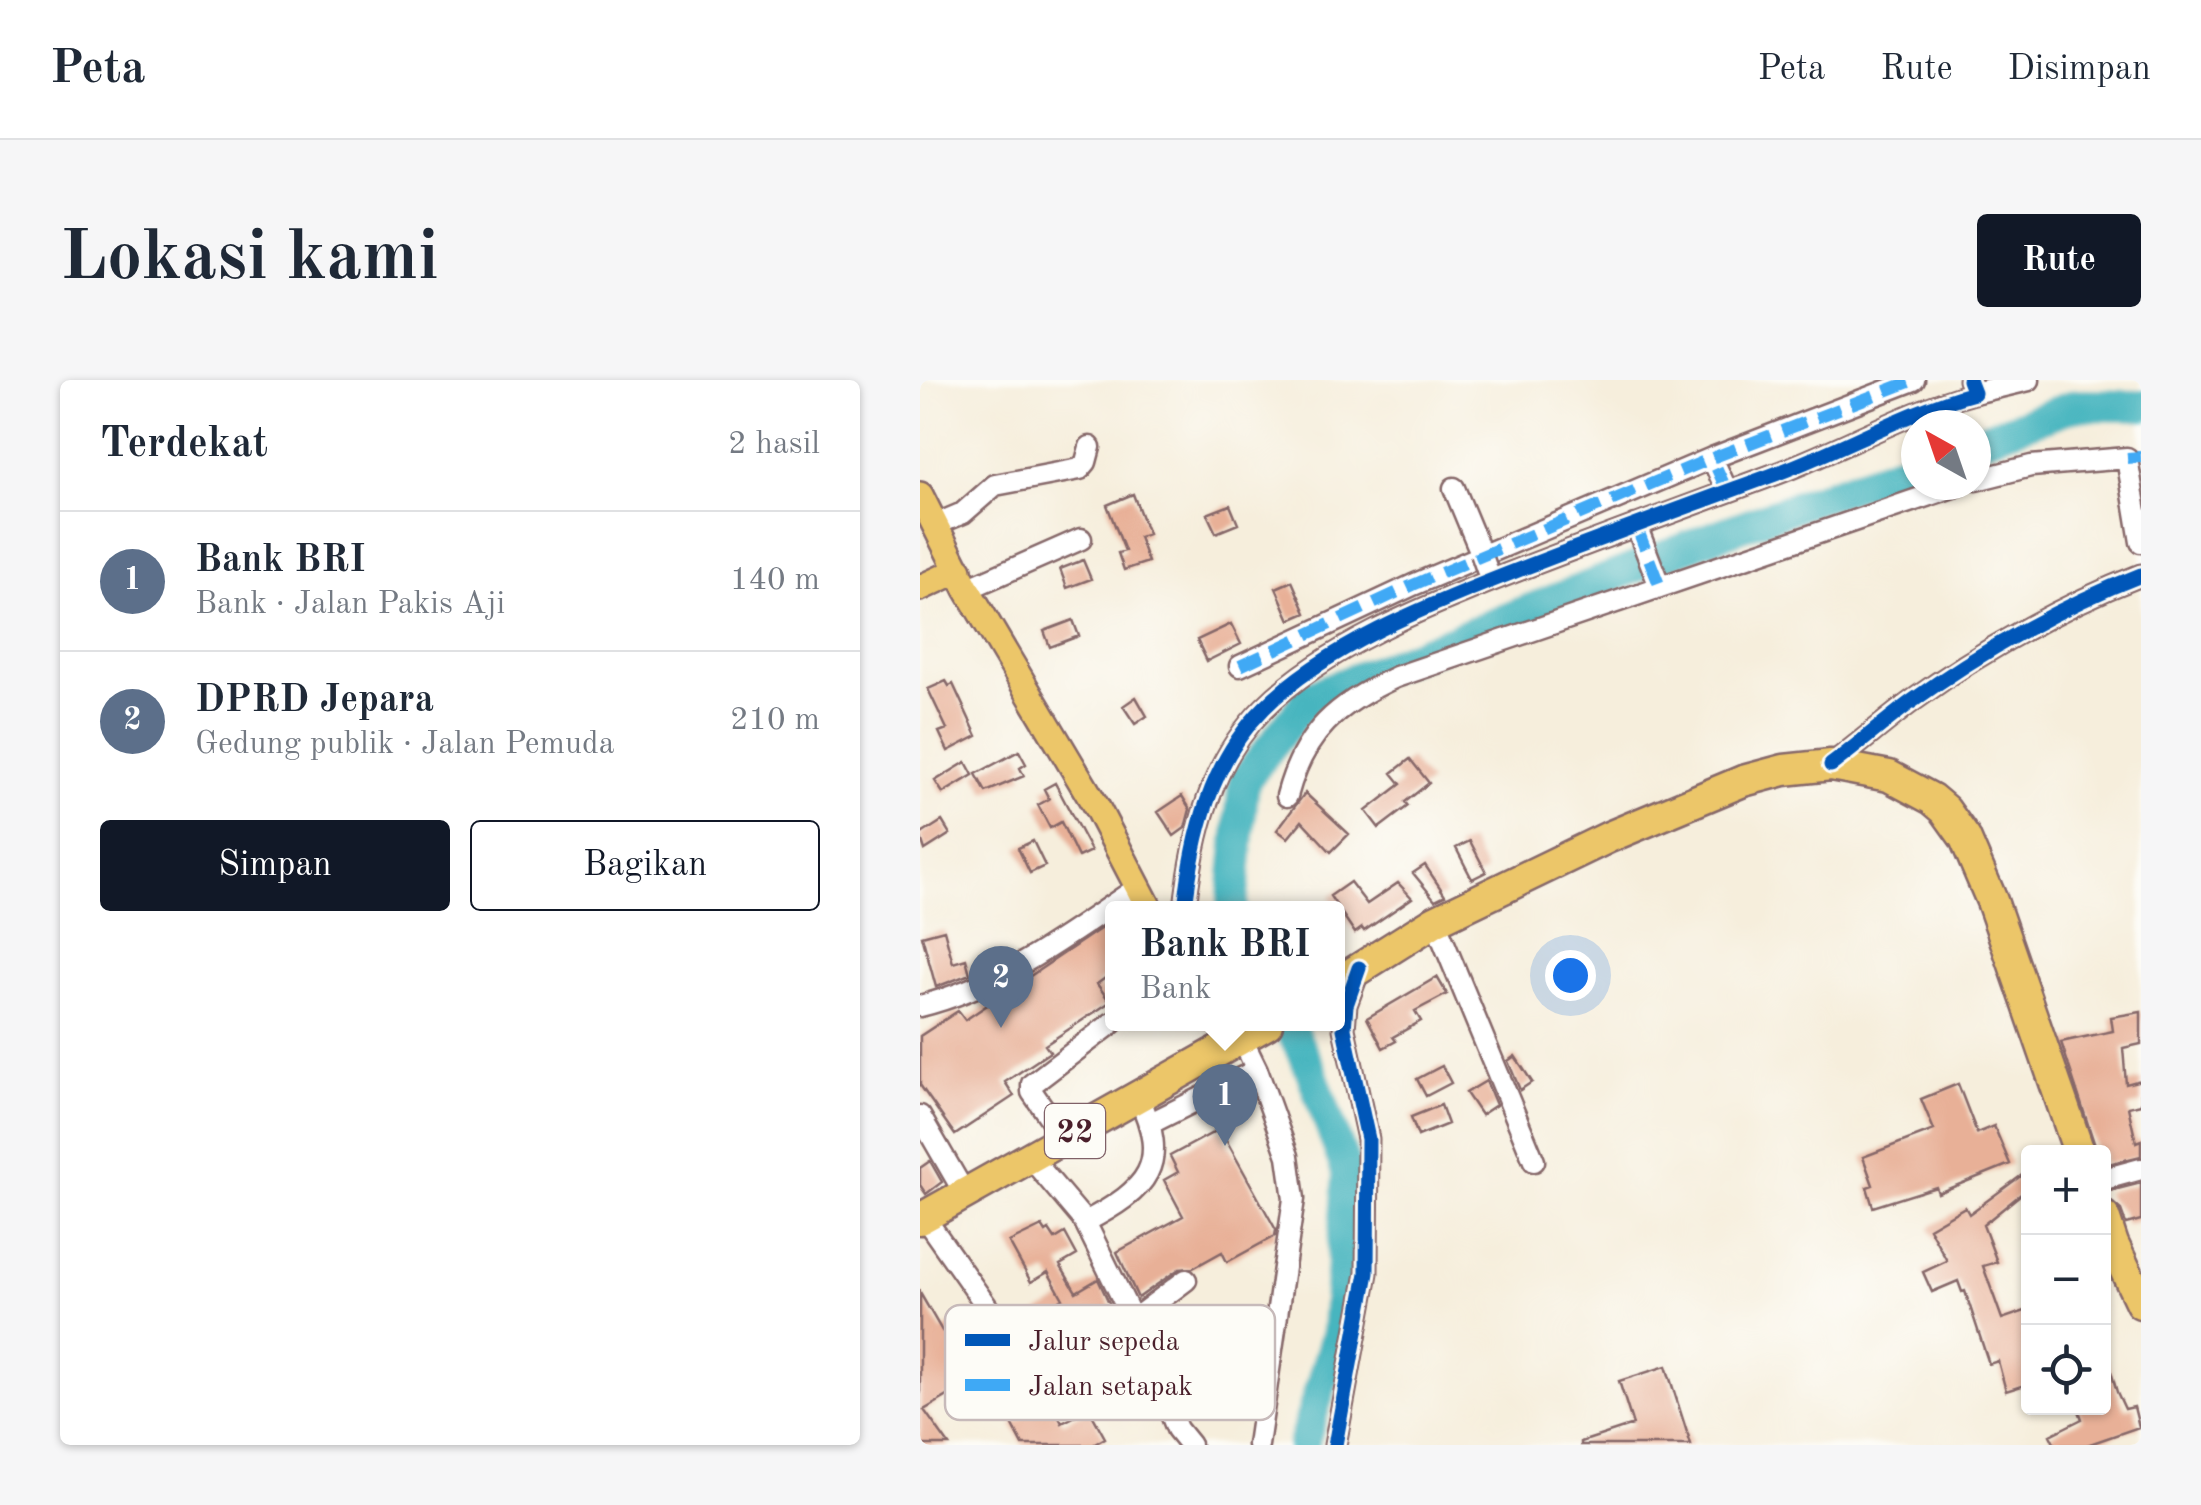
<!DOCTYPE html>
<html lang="id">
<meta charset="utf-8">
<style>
body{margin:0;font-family:"Old Standard TT",serif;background:#f6f6f7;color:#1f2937}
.controls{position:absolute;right:30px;bottom:30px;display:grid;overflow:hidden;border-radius:10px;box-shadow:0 2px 8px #0004}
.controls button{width:90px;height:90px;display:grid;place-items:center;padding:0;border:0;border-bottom:2px solid #e0e1e3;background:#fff;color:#1f2937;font:50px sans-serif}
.compass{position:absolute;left:981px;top:30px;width:90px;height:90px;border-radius:50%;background:#fff;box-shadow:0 2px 8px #0004;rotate:320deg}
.you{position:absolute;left:650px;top:595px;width:35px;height:35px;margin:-25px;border:8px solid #fff;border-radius:50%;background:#1a73e8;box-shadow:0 0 0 15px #1a73e833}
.badge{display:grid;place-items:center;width:65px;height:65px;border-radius:50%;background:#111827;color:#fff;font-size:32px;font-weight:700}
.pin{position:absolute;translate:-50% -82px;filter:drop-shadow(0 2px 5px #0008)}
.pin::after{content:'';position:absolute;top:52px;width:35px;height:30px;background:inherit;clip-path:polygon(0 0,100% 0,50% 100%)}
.popup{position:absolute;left:185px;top:521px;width:240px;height:130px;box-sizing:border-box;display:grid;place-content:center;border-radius:10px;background:#fff;filter:drop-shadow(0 2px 8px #0005);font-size:32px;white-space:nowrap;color:#747a83}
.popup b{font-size:38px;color:#1f2937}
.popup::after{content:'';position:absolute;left:50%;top:100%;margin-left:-20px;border:20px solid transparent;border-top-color:#fff}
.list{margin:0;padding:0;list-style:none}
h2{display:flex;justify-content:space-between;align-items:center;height:130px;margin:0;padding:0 40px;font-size:42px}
h2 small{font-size:32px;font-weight:400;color:#747a83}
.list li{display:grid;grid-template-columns:65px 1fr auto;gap:30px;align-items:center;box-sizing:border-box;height:140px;padding:0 40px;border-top:2px solid #e0e1e3}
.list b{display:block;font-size:38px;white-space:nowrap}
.list p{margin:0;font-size:32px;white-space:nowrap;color:#747a83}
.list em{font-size:32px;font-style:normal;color:#747a83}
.actions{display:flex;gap:20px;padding:30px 40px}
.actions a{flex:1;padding:22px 0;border:2px solid #111827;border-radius:10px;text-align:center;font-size:35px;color:#111827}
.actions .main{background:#111827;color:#fff}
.icon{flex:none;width:55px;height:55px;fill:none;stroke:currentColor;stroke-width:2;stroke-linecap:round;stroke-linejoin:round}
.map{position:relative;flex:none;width:1221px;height:1065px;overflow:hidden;border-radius:10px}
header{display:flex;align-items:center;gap:60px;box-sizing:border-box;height:140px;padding:0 50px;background:#fff;border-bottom:2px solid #e0e1e3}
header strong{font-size:48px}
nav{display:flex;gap:55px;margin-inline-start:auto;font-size:35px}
.intro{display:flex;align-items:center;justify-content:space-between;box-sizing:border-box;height:240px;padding:0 60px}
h1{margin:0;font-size:70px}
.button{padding:25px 45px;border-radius:10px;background:#111827;color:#fff;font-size:35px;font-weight:700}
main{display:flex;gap:60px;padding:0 60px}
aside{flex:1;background:#fff;border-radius:10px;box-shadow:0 2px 8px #0004}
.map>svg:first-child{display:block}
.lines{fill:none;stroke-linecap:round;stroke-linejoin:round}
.river{stroke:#46b5bf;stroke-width:32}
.building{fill:#e8b097}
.minor-casing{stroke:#866769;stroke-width:25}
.major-casing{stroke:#866769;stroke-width:30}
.highway-casing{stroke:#866769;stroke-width:35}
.minor{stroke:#fff;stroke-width:20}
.major{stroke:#ecc669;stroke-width:25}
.highway{stroke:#ecc669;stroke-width:30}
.minor-bridge-casing{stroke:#866769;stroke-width:25;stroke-linecap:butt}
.minor-bridge{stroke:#fff;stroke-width:20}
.quiet{stroke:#3fa9f5;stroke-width:12;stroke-dasharray:25 12;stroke-linecap:butt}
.cycleway-casing{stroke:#fdfcf7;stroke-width:21}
.cycleway{stroke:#0057b8;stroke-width:15}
.labels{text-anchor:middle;stroke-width:8;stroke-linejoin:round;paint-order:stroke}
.shield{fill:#fdfcf7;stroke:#806168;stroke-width:2.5}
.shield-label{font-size:32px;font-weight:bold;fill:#4a1f2b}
.key{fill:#fdfcf7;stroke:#c7baba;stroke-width:2.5}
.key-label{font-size:28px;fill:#4a1f2b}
</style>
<header>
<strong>Peta</strong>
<nav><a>Peta</a><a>Rute</a><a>Disimpan</a></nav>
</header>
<div class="intro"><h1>Lokasi kami</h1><a class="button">Rute</a></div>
<main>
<aside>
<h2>Terdekat<small>2 hasil</small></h2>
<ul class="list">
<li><span class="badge" style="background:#5c6f8a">1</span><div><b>Bank BRI</b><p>Bank · Jalan Pakis Aji</p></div><em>140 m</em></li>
<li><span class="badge" style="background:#5c6f8a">2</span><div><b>DPRD Jepara</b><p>Gedung publik · Jalan Pemuda</p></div><em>210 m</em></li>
</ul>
<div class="actions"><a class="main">Simpan</a><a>Bagikan</a></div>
</aside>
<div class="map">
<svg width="1221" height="1065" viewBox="0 0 1221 1065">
<rect width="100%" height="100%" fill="#fdfcf7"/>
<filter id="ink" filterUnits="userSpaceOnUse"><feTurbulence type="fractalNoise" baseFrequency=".01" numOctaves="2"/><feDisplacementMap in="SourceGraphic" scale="20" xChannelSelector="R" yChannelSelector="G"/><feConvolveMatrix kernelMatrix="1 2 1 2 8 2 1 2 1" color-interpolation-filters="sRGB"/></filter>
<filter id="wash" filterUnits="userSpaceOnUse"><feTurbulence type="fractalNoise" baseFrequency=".0048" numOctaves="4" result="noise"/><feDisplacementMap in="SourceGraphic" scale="40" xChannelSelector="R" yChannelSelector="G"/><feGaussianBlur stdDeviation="2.25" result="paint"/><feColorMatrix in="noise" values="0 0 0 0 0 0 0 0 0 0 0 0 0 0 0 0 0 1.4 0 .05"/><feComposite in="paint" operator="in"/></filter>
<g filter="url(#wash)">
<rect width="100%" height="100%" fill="#f6eedc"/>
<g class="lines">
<path class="river" d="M1056,61L1156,25L1221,26
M312,528L324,401L389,317L800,154L996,83
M368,644L390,688L428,795L417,952L383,1065"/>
</g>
<g id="blocks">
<path class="building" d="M213,114L228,154L219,157L228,182L204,190L198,173L205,171L187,125Z
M310,125L318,144L296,153L287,134Z
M163,180L171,199L147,208L140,189Z
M372,201L386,233L370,240L356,208Z
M153,240L159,256L130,267L124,251Z
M311,244L321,264L287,281L277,260Z
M26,301L29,306L33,304L57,356L28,371L19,352L27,349L8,309Z
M216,317L227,336L215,344L203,326Z
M99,371L106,384L100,388L104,396L66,412L56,394Z
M490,379L509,403L485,422L488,426L459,448L446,431L481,404L472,393Z
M46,382L53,395L23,413L15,401Z
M135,403L171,471L158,477L141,442L130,448L118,425L129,419L124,409Z
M385,413L429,454L411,472L382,441L368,458L357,450Z
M262,416L270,429L265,448L254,456L238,432Z
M22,441L30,454L5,470L0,455Z
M113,461L125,486L110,493L98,468Z
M550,461L566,492L552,499L536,468Z
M505,485L525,515L515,520L493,493Z
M430,502L447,524L478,503L492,518L444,551L442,548L435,553L410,516Z
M192,541V558L185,563L192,574V593L177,604L190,622L125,665L130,672L85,702L94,716L35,755L0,705V656L38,631L45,640Z
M24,550L33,583L46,579L50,594L16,607L2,556Z
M517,597L527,614L495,631L501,641L473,657L476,661L463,668L447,638Z
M1221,632V664L1203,668L1206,704L1221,700V724L1208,727L1216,762L1221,760V776L1184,785V772H1177L1141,662L1193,651L1191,637Z
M595,676L612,702L600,710L588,681Z
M522,686L531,703L506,716L497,699Z
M566,701L576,725L561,735L546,713Z
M1038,704L1057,753L1074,746L1090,784L1018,813L1016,807L953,827L947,807L953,805L943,777L1014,750L1001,719Z
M521,725L528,744L498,756L491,737Z
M300,749L356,850L355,856L307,882L302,872L273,888L259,889L218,918L197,872L263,836L244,800L258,792L250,776Z
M10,781L22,802L6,814L0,805V788Z
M1102,795L1106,810L1063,845L1077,882L1063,886L1082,939L1108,930V1004L1086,1011L1078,981L1069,984L1045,911L1042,912L1038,901L1012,912L1003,892L1027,881L1009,848L1045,827L1049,834Z
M1221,803V840L1206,844L1201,830L1188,819L1186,812Z
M122,846L126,852L129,850L135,859L145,853L157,875L140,885L156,912L178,899L202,951L133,990L104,941L143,919L128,892L111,902L89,862Z
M0,913L22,951L50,930L96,1002L101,999L121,1028L132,1024L142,1043L169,1029L185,1058L173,1065H103L92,1044L103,1038L69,992L4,1030L29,1065H0Z
M268,942L274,960L251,968L245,950Z
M1187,978L1197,1012L1205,1029L1214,1027L1219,1047L1167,1065H1135L1130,1055L1162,1039L1158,1028H1184V979Z
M746,986L771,1065H661V1062L713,1045L699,1001Z"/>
</g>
</g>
<g filter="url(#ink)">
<use href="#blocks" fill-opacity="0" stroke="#866769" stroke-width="2.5"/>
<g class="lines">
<g class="minor-casing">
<path id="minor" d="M1054,13L1109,0
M1056,100L1111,86L1207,78L1221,162
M534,108L561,173
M807,111L792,78L994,0
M17,144L43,133L75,105L160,89L166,82L170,67
M716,145L740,207
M47,209L161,159
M320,286L493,205L792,78
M911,385C938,365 964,342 991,322C1060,272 1141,226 1221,195
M367,416C384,352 417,324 476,297L1039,105
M265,528C273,456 290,382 344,328C404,267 509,225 588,194C675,160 763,128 850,96C917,72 987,31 1054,13L1049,0
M515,541L614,781
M0,626C82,606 149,554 217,508
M322,659L337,690L368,776L374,819L338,1065
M0,736L45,814
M231,743L337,690
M144,758L112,712V704L192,643
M110,777L165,842L213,940L266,900
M1184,799L1221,789
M4,837L126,1011L148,1008L195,988L214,1008L236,997
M165,842C228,809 251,785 218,716
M213,940L257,1049L270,1065
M415,1065L447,893L448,759L424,649L426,625L439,590"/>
</g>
<g class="major-casing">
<path id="major" d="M0,115L47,209L177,428L229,528
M0,208L39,190"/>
</g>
<g class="highway-casing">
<path id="highway" d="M418,602L515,541L689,457L823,401L864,390L911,385L969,396L1012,419L1025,430L1045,458L1072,521L1159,772
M1184,837L1193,864L1221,923
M0,839L347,644"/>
</g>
<use href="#minor" class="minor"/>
<use href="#major" class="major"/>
<use href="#highway" class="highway"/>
<g class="minor-bridge-casing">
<path id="minor-bridge" d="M561,173L567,190"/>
</g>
<use href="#minor-bridge" class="minor-bridge"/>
<path class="quiet" d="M1207,78L1221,77
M807,111L792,78L994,0
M716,145L740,207
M320,286L493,205L792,78"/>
<g class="cycleway-casing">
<path id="cycleway" d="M911,385C938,365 964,342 991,322C1060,272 1141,226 1221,195
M265,528C273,456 290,382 344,328C404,267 509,225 588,194C675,160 763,128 850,96C917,72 987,31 1054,13L1049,0
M415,1065L447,893L448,759L424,649L426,625L439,588"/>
</g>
<use href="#cycleway" class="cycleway"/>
</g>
</g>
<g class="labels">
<rect class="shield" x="125" y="724" width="60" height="54" rx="8"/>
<g class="shield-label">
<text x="155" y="762">22</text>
</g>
</g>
<rect x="25" y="925" width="330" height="115" rx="15" class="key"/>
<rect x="45" y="954" width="45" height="12" fill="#0057b8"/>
<rect x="45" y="999" width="45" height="12" fill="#3fa9f5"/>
<g class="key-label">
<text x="108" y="970">Jalur sepeda</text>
<text x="108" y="1015">Jalan setapak</text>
</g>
</svg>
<div class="controls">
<button>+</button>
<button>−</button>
<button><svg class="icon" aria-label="locate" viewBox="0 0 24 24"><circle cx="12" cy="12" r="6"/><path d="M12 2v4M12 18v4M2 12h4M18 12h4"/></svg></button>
</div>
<svg class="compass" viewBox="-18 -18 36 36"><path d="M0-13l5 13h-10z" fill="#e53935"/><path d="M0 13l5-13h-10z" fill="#747a83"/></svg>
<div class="you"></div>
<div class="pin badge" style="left:305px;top:766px;background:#5c6f8a">1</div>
<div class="popup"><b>Bank BRI</b>Bank</div>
<div class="pin badge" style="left:81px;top:648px;background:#5c6f8a">2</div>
</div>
</main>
